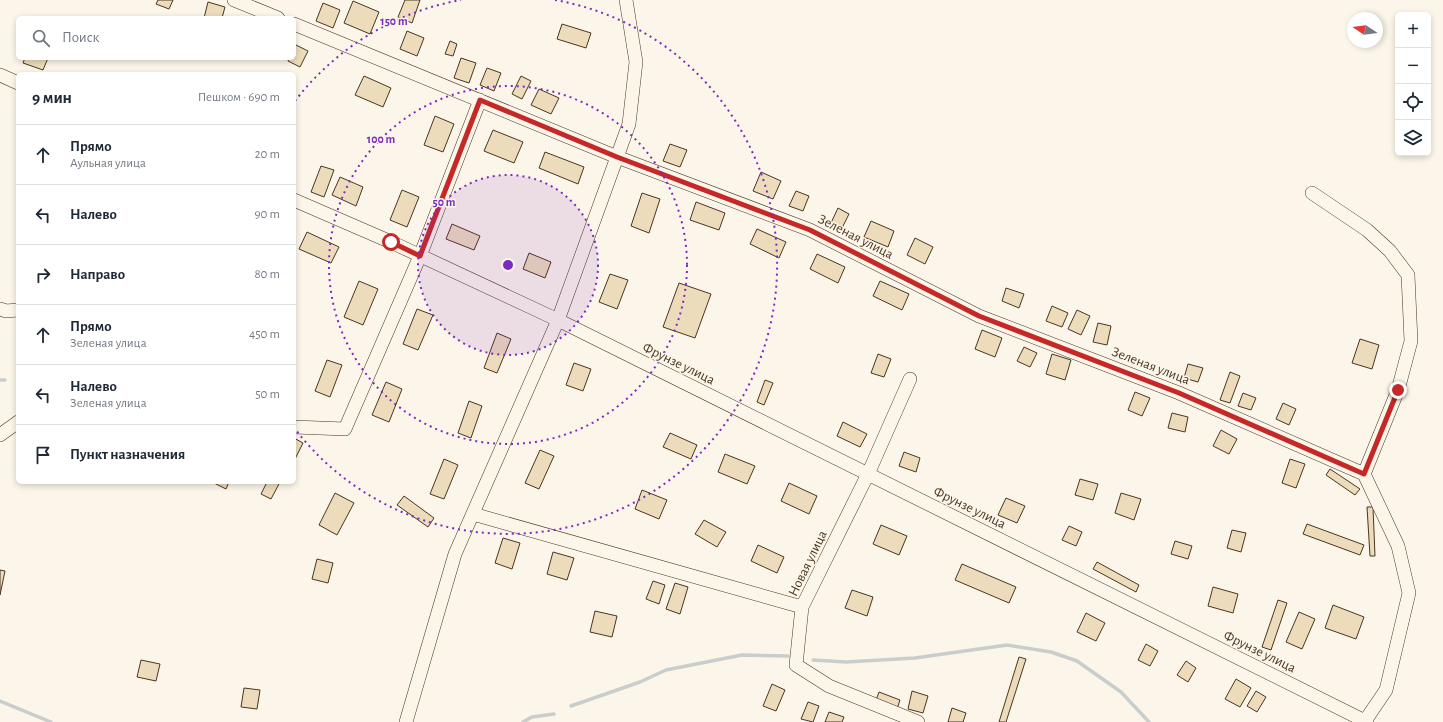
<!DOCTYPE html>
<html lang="ru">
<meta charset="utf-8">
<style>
body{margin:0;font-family:"Alegreya Sans",sans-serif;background:#f2f2f3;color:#1f2937}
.controls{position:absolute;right:12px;top:12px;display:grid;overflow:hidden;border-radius:6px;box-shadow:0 2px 6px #0003}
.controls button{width:36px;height:36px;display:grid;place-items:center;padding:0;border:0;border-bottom:1px solid #e0e1e3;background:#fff;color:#1f2937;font:20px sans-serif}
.compass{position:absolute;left:1347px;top:12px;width:36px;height:36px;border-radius:50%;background:#fff;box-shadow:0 2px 6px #0003;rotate:283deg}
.stop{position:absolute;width:12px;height:12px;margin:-9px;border:3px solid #c62828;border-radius:50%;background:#fff}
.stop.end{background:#c62828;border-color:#fff;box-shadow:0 1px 4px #0008}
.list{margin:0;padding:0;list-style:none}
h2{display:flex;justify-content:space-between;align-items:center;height:52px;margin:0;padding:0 16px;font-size:17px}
h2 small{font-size:13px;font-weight:400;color:#747a83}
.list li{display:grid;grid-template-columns:26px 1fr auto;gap:12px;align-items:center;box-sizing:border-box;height:60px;padding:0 16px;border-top:1px solid #e0e1e3}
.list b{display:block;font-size:15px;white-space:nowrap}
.list p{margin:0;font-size:13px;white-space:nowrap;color:#747a83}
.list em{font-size:13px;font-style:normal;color:#747a83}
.icon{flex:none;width:22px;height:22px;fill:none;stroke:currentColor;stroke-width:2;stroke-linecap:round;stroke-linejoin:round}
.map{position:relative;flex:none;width:1443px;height:722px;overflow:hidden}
.search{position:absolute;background:#fff;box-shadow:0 2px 6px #0003;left:16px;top:16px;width:280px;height:44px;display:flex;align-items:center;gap:10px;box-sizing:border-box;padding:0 14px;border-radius:6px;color:#747a83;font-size:15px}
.panel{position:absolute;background:#fff;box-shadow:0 2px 6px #0003;left:16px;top:72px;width:280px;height:412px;border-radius:6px}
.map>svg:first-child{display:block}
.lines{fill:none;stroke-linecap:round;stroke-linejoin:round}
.stream{stroke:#c9cecd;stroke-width:3.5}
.building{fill:#ecdcbc;stroke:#4a3520}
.minor-casing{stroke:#4a3520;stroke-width:14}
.minor{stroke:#fbf6e9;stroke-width:13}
.route{stroke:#c62828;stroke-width:5}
.ring{fill:none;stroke:#7b2cbf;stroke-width:2;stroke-dasharray:2 4}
.labels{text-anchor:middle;stroke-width:3;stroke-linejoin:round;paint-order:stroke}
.street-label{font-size:14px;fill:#4a3520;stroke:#fbf6e9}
.centre{fill:#7b2cbf;stroke:#fbf6e9;stroke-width:2}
.ring-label{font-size:12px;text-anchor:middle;font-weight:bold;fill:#7b2cbf;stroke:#fbf6e9;stroke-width:3;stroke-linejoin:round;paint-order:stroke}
</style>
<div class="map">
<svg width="1443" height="722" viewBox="0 0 1443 722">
<rect width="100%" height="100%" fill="#fbf6e9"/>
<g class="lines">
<path class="stream" d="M0,380H5
M813,660L846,662L915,658L1007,645L1051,652L1077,661L1121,692L1149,722
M0,701L51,722
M571,706L640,682L666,670L742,655L788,656
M523,722L532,717L554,714"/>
</g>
<path class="building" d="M158,0H173L169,9L156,4Z
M405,0H420L412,23L398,17Z
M353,1L379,12L370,34L344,23Z
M208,2L225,7L222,18H204Z
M323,3L340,10L333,28L316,21Z
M562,24L591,33L586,48L557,39Z
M407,31L424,38L417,56L400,49Z
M450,41L457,44L453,56L445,54Z
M296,45L308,51L300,67L288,61L289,58H294V49Z
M25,58H48L43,70L23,63Z
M461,58L476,63L469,83L454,78Z
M487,68L501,73L494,91L480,85Z
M364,76L391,88L383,107L355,95Z
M521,76L531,81L522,99L512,94Z
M539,89L559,98L551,114L531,105Z
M435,116L454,124L443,152L424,145Z
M493,130L523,142L514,163L484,151Z
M670,144L687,150L680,167L663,161Z
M545,152L584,167L578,184L539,168Z
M321,166L334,170L324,197L311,192Z
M761,172L781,181L773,199L753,191Z
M340,177L363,187L356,206L332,195Z
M402,190L419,197L407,227L390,220Z
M796,191L809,196L803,211L789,206Z
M642,193L660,199L649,233L631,226Z
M696,202L725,213L719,230L690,220Z
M838,208L849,214L841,230L830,225Z
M871,221L894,231L888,247L864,237Z
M452,224L480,236L474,250L446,239Z
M757,229L786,242L779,258L750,244Z
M307,232L339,247L331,263L299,249Z
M915,238L933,247L925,264L907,255Z
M529,253L551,262L545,278L523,269Z
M817,254L845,267L838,283L810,269Z
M610,274L628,280L617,309L599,302Z
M359,281L378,289L363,325L344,317Z
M880,281L909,294L902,310L873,296Z
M679,283L711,294L695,338L663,327Z
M1006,288L1024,294L1019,308L1002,301Z
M1052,306L1068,313L1062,327L1046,321Z
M417,309L433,315L418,350L403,344Z
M1077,310L1090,316L1081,335L1068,329Z
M1098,323L1111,326L1107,345L1093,342Z
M982,330L1002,338L995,357L975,349Z
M497,333L511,339L497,373L484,368Z
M1360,339L1379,345L1372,369L1352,363Z
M1024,347L1037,353L1030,367L1017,361Z
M878,354L891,359L884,377L871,373Z
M1052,354L1071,360L1065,380L1046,374Z
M327,360L342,365L330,397L315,391Z
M574,363L591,369L583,391L566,385Z
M1188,364L1203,368L1198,382L1184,378Z
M1230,372L1240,376L1230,403L1220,400Z
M765,380L773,383L764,405L757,402Z
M386,382L402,389L389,422L372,415Z
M1135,392L1150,398L1142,416L1128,410Z
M1243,393L1256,398L1251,410L1238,406Z
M469,401L482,406L471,438L458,433Z
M1283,403L1296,409L1289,425L1276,419Z
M1172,413L1188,417L1185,432L1168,428Z
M843,422L867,434L860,447L837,436Z
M1221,430L1237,439L1229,454L1213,446Z
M670,433L697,445L691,459L663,447Z
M294,438L303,443L294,461Z
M540,450L554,456L539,489L525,483Z
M904,452L920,458L916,472L899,466Z
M725,454L755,466L747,484L718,472Z
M444,459L458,465L444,499L430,494Z
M1290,459L1305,464L1296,488L1282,483Z
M1330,469L1360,489L1355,495L1326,475Z
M1080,479L1098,484L1093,500L1075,495Z
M212,482H229L226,489Z
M267,482H280L271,499L261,494Z
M789,483L817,496L809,514L781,501Z
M642,490L667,500L659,519L635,509Z
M335,493L354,503L337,535L319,525Z
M1121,493L1141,499L1134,520L1115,513Z
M404,496L434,518L428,527L397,505Z
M1006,498L1025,506L1017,523L998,515Z
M1367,507H1373L1375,556H1370Z
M704,520L726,532L717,547L695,534Z
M1307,524L1364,545L1360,555L1303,534Z
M881,525L907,536L899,555L873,544Z
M1069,526L1082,532L1076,546L1062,540Z
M1232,530L1246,533L1241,552L1227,548Z
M503,538L520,543L512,569L495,563Z
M1175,541L1192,546L1188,559L1171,554Z
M758,545L784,557L777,573L751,561Z
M553,552L574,558L567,580L547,574Z
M317,559L333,563L328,583L312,579Z
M1097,562L1139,585L1136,592L1093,569Z
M962,564L1016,587L1009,603L955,580Z
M0,570L5,571L0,595Z
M653,581L665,585L659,604L646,599Z
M675,583L688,587L680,614L666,609Z
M1213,587L1238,594L1233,613L1208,606Z
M852,590L873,597L867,616L845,608Z
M1278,600L1287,603L1271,650L1262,647Z
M1333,605L1364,617L1356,639L1325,628Z
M595,611L617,616L612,637L590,632Z
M1299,612L1315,619L1302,649L1286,642Z
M1086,613L1105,623L1096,641L1077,632Z
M1146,644L1158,651L1150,666L1138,660Z
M1019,657L1026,659L1006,722H999Z
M141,660L160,664L156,681L137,677Z
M1186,661L1196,668L1188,682L1177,675Z
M1236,679L1251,688L1240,707L1225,699Z
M772,684L785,690L776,711L763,706Z
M244,688L260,690L257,709L241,707Z
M912,691L928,696L923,713L908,709Z
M1256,691L1266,697L1257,712L1247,706Z
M879,692L900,700L897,709L876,700Z
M808,702L819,706L813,722L801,719Z
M952,708L966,713L963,722H948Z
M829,712L844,717L842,722H825Z"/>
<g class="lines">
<g class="minor-casing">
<path id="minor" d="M234,0L278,18
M294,24L617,157L810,230L979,316L1179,393L1364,474L1398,390L1411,341L1408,275L1390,251L1367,230L1312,193
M0,75L18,83
M294,200L391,242L558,320L1367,722
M0,309L6,311L18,310
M910,379L868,474L802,607L796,665L829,686L918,722
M294,427L345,429L420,256L480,100
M0,435L18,422
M1364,474L1398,546L1409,593L1386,690L1365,721
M473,514L802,607
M406,722L455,554L558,320L629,124L636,62L626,0"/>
</g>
<use href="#minor" class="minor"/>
</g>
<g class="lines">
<path class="route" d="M391,242L420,256L480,100L617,157L810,230L979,316L1179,393L1364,474L1398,390"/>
</g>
<circle cx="508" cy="265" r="90" fill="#7b2cbf" fill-opacity=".12"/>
<g class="ring">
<circle cx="508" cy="265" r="90"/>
<circle cx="508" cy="265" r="179"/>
<path d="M295 101A269 269 0 0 1 461 0M555 0A269 269 0 1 1 295 429"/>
</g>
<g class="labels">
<g class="street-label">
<text transform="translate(856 236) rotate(27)" y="5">Зеленая улица</text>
<text transform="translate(679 363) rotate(26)" y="5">Фрунзе улица</text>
<text transform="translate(1151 365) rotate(21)" y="5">Зеленая улица</text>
<text transform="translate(970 507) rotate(26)" y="5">Фрунзе улица</text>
<text transform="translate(807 563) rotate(-64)" y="5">Новая улица</text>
<text transform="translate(1260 651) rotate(26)" y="5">Фрунзе улица</text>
</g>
</g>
<circle cx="508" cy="265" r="6" class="centre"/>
<g class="ring-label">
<text x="394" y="25">150 m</text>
<text x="381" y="143">100 m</text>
<text x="444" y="206">50 m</text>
</g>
</svg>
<div class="controls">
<button>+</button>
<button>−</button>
<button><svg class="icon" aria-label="locate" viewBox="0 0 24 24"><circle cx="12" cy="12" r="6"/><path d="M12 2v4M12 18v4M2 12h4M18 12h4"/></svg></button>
<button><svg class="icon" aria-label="layers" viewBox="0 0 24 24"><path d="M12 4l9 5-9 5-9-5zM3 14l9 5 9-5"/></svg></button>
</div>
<svg class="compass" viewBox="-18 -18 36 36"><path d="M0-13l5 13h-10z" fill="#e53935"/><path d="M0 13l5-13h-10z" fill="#747a83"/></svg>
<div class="stop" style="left:391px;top:242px"></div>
<div class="stop end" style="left:1398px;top:390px"></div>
<div class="search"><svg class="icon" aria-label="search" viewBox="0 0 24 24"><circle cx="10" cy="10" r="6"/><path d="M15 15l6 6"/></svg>Поиск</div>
<section class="panel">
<h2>9 мин<small>Пешком · 690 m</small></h2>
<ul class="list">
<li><svg class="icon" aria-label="ahead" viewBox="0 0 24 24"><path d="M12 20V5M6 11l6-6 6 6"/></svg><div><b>Прямо</b><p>Аульная улица</p></div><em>20 m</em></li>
<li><svg class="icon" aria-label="left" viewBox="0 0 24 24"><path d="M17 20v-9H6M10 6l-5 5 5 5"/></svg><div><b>Налево</b></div><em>90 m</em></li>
<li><svg class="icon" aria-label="right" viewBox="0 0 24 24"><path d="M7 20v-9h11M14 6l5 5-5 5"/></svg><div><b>Направо</b></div><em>80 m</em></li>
<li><svg class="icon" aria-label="ahead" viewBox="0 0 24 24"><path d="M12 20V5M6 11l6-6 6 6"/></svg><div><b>Прямо</b><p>Зеленая улица</p></div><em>450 m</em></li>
<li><svg class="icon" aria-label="left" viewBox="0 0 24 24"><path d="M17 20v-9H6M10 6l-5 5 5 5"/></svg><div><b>Налево</b><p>Зеленая улица</p></div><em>50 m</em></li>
<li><svg class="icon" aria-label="arrive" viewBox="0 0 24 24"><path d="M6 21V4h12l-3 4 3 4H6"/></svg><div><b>Пункт назначения</b></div></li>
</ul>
</section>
</div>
